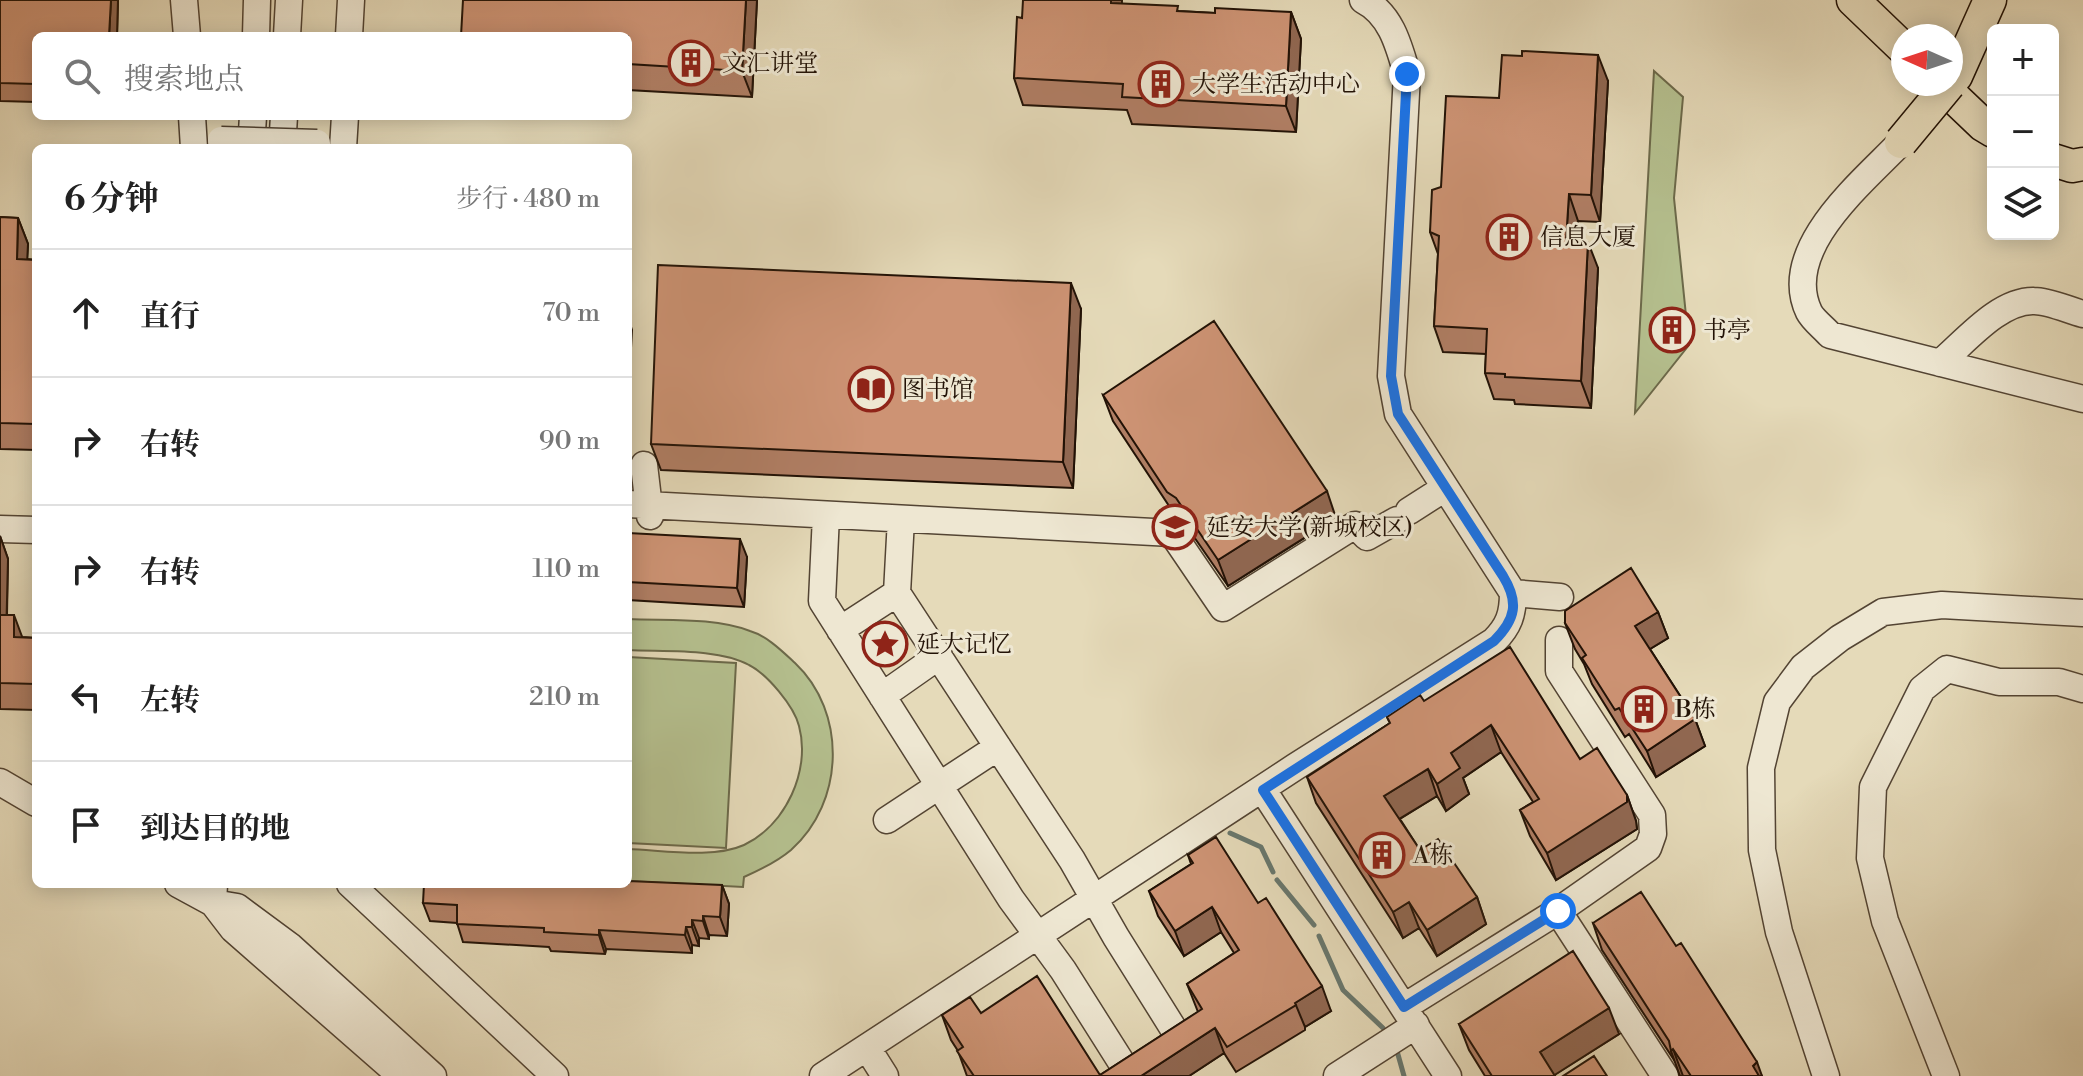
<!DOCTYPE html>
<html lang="zh">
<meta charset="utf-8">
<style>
body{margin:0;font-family:"Libre Bodoni","Noto Serif SC",serif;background:#f6f6f6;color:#222}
.controls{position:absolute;right:24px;top:24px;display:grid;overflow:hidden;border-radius:12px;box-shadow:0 4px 20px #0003}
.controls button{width:72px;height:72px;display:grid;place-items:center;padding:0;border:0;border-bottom:2px solid #e0e0e0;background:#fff;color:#222;font:40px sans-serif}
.compass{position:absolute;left:1891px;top:24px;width:72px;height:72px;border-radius:50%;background:#fff;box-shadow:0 4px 20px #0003;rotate:273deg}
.stop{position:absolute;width:24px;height:24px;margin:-18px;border:6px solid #1a73e8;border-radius:50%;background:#fff}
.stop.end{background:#1a73e8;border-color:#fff;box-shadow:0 2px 8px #0008}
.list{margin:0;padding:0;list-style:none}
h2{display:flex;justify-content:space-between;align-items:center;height:104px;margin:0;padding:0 32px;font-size:34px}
h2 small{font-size:26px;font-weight:400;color:#767676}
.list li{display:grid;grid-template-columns:52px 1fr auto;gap:24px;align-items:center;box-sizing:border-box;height:128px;padding:0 32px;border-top:2px solid #e0e0e0}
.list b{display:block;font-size:30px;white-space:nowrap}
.list em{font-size:26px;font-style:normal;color:#767676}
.icon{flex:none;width:44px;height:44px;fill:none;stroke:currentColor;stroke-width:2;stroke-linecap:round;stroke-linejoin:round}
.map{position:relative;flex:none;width:2083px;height:1076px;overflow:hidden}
.search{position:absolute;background:#fff;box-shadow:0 4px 20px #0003;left:32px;top:32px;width:600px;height:88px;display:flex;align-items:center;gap:20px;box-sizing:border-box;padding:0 28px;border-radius:12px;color:#767676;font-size:30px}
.panel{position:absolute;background:#fff;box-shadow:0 4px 20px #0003;left:32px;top:144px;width:600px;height:744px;border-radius:12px}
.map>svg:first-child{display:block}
.green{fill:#b5c08f;stroke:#6c694a;stroke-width:2}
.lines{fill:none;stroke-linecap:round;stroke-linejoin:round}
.stream{stroke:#68776d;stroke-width:5}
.minor-casing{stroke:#534433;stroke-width:29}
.major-casing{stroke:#221206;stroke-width:35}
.minor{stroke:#eee7d2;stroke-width:26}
.major{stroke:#e5dab9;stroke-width:32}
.minor-bridge-casing{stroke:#534433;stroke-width:29;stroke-linecap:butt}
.major-bridge-casing{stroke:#221206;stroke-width:35;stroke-linecap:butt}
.minor-bridge{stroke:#eee7d2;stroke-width:26}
.major-bridge{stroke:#e5dab9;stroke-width:32}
.wall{fill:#b07e64;stroke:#221206;stroke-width:2}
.shaded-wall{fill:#906751;stroke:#221206;stroke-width:2}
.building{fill:#cd9374;stroke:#221206;stroke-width:2}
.route{stroke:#1a73e8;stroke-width:10}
.labels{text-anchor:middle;stroke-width:6;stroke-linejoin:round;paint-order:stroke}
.poi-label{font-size:24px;fill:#221206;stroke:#eee7d2;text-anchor:start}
</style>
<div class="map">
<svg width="2083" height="1076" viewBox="0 0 2083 1076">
<rect width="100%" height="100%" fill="#e5dab9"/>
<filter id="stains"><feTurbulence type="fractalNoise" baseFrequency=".0025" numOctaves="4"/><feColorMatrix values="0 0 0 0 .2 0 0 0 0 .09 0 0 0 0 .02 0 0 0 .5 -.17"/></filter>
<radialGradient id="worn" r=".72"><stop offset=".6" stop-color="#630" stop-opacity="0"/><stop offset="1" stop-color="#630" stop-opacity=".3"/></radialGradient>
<path class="green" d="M1654,71L1683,97L1674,198L1689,345L1635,413Z
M628,619C667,621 713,617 750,631C767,636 782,651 795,663C847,712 845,802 791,850C778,861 760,870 744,877L743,887L628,881V849C662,850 713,859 744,845C786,825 811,770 799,726C794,706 767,674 749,665C719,648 663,652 628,650Z
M628,657L736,663L726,848L628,843Z"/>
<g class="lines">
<path class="stream" d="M1230,833L1261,847L1273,872
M1277,880L1314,925
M1319,936L1343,990L1383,1028
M1397,1051L1404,1076"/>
<g class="minor-casing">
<path id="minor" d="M184,0L187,36
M256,36L257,0
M287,36L289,0
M349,36L351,0
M192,116L194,148
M1901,142C1863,182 1779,249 1809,312C1813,320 1824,328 1830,335L2083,399
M251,148L253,116
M282,148L284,116
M343,148L345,116
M1940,363C1965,342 1999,300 2034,301C2049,301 2068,310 2083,314
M644,465L650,516
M628,504L1172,533L1223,608L1355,525L1367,537L1397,520
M1409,511L1434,495
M826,515L822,601L1011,899L1063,970L1125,1068
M901,519L897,593L1072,860L1116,937L1178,1036
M0,529L36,530
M1513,593L1560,597
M840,630L897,593
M882,696L939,656
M0,782L36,803
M1263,790L1448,1076
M887,820L998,747
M178,884L213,903L214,884
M350,884L555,1076
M1558,911L1665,1076
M1404,1007L1558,911L1648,848L1653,834L1652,815L1559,671V640
M868,1049L885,1076
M401,1076L233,929L213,903L237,907L291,947L433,1076
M823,1076L1295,767L1494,641C1509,626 1513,614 1513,593L1398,414L1391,376L1407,74C1399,46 1391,14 1363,0
M1337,1076L1416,1025
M1826,1076L1779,932L1762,850L1761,768L1777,702L1803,667L1840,638L1883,612L1942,605L2083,613
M1946,1076L1885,921L1870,858L1873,787L1922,689L1947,669L1999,682H2059L2083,689"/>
</g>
<g class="major-casing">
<path id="major" d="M1853,0L1903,48
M1956,76L1990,0
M1940,84L1983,125L1993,131
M2053,160L2072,166L2083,164"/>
</g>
<use href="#minor" class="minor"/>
<use href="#major" class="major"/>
<g class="minor-bridge-casing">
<path id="minor-bridge" d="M221,140L317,143"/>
</g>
<g class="major-bridge-casing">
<path id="major-bridge" d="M1901,142L1949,84"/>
</g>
<use href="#minor-bridge" class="minor-bridge"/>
<use href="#major-bridge" class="major-bridge"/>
</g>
<path class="wall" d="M0,0H118L117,36H36V102L0,101Z
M463,0H757L752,97L628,90V36Z
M1122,4L1179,11L1215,13L1291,12L1301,39L1296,132L1132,124L1127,110L1023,105L1014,78L1022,18Z
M1608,81L1600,222L1578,221L1577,242L1598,268L1591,408L1515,404L1514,400L1494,399L1485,373L1486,354L1443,352L1434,326L1438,254L1430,232L1441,187L1499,98Z
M0,217L18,218L28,244L27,259L36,260V450L0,449Z
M1081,309L1073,488L661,470L651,444Z
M1103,395L1336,518L1228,586L1185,524L1177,518L1113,421Z
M628,533L747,557L744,607L628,600Z
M0,536L8,559L7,615L22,637L36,638V710L0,709Z
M1658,612L1668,638L1650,649L1695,719L1705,746L1656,777L1629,734L1625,737L1592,684L1584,664L1575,649L1565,623Z
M1424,701L1580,759L1627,795L1636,821L1637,829L1556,880L1530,836L1520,810L1533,802L1501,752L1463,778L1469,794L1446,811L1437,796L1400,819L1420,850L1477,897L1486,924L1437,956L1419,928L1403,938L1316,803L1307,777L1390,723L1387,717Z
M1188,855L1258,903L1331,1011L1305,1027V1030L1236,1072L1224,1053L1189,1076H967L958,1051L951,1040L942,1015L981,1013L1100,1075L1198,1012L1187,984L1234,953L1221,932L1184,956L1158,916L1149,891L1191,864Z
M722,885L729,904L727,936L709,935V939L699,938V946L692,945V953L606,949L605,954L551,951L549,947L463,942L457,923L430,921L423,903Z
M1593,923L1676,946L1762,1076H1680L1676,1063L1602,950Z
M1459,1024L1619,1034L1554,1075L1555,1076H1485L1469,1050Z"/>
<path class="shaded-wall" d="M111,0H118L117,36H109Z
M746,0H757L752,97L742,71Z
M1111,0H1122L1121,29L1111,3Z
M1291,12L1301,39L1296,132L1286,106Z
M1598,55L1608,81L1600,222L1591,195Z
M1569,194L1578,221L1576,267L1566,241Z
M18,218L28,244L26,286L17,259Z
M1588,242L1598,268L1591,408L1581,381Z
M1071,283L1081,309L1073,488L1063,462Z
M628,318L632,330L628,402Z
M1327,491L1336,518L1228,586L1218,560Z
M0,536L8,559L6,641L0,625Z
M740,539L747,557L744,607L737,588Z
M1658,612L1668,638L1645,652L1635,626Z
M14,615L24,642L14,637Z
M1695,719L1705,746L1656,777L1647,751Z
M1491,725L1501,752L1463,778L1469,794L1446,811L1437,784L1451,753Z
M1428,769L1437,796L1394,822L1384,796Z
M1627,795L1636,821L1637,829L1556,880L1547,853Z
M722,885L729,904L727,936L720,917Z
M1477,897L1486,924L1437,956L1427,930Z
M1409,902L1419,928L1403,938L1393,912Z
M1212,907L1221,932L1184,956L1175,931Z
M703,916L709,935V939L703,921Z
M692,920L699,938V946L692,927Z
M686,927L692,945V953L685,935Z
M599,930L606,949L605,954L599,935Z
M1322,986L1331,1011L1305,1027L1295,1003Z
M1609,1008L1619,1034L1553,1076L1540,1052Z
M1215,1028L1224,1053L1189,1076H1141Z
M1673,1049L1683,1076H1680L1671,1051Z
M1757,1062L1762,1076H1756L1753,1066Z"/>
<path class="building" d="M0,0H111L109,36H36V84L0,83Z
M463,0H746L742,71L628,64V36H461Z
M1023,0H1111V3L1178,6L1177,11L1215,13V8L1291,12L1286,106L1122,97L1123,84L1014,78L1017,17L1022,18Z
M1522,51L1598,55L1591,195L1569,194L1566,241L1588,242L1581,381L1505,377V374L1485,373L1487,329L1434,326L1439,236L1430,232L1432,190L1441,187L1446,96L1499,98L1502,55L1522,56Z
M0,217L18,218L17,259L36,260V424L0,423Z
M658,265L1071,283L1063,462L651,444Z
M1214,321L1327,491L1218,560L1176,498L1167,492L1103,395Z
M628,533L740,539L737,588L628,582Z
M1631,568L1658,612L1635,626L1695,719L1647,751L1619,708L1615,710L1582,658L1586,655L1565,623V611Z
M0,615H14V637L36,638V684L0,683Z
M1510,647L1580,759L1597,748L1627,795V802L1547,853L1520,810L1539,799L1491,725L1451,753L1460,768L1437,784L1428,769L1384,796L1420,850L1438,839L1477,897L1427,930L1409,902L1393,912L1307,777L1390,723L1387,717L1420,695L1424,701Z
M1216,837L1258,903L1266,898L1322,986L1295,1003L1296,1005L1227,1047L1215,1028L1141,1076H974L957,1051L963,1047L942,1015L970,997L981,1013L1037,976L1100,1075L1202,1009L1187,984L1239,950L1212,907L1175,931L1149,891L1193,863L1188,855Z
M628,881L722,885L720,917L703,916V921L692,920V927H686L685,935L599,930V935L544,932V928L457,924V905L423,903L424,884H628Z
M1641,892L1676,946L1681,943L1757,1062L1753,1066L1759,1076H1691L1673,1049L1671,1051L1669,1041L1593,923Z
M1573,951L1609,1008L1540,1052L1555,1076H1492L1459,1024Z
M1594,1056L1607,1076H1563Z"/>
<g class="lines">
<path class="route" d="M1407,74L1391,376L1398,414L1503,576C1519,602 1516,619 1494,641L1263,790L1404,1007L1558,911"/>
</g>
<defs>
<g id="building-ring" transform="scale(2.3)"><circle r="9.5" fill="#eee7d2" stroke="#8f2418" stroke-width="1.5"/><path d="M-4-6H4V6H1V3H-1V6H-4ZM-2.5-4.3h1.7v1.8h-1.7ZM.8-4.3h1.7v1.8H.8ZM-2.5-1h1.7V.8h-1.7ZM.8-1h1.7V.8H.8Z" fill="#8f2418"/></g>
<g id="library-ring" transform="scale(2.3)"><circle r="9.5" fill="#eee7d2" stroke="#8f2418" stroke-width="1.5"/><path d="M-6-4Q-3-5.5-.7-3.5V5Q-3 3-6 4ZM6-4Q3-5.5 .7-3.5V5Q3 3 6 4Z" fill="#8f2418"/></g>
<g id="university-ring" transform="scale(2.3)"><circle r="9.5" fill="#eee7d2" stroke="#8f2418" stroke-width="1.5"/><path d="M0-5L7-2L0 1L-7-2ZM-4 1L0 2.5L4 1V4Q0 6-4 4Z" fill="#8f2418"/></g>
<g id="sight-ring" transform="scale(2.3)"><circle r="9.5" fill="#eee7d2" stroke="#8f2418" stroke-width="1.5"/><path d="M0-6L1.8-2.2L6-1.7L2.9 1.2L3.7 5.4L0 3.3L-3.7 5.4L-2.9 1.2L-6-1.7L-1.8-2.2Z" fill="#8f2418"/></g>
</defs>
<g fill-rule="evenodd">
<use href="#building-ring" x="691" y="63"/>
<use href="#building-ring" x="1161" y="84"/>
<use href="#building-ring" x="1509" y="237"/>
<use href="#building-ring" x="1672" y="330"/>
<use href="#library-ring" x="871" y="389"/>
<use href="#university-ring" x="1175" y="527"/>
<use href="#sight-ring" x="885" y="644"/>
<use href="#building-ring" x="1644" y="709"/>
<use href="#building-ring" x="1382" y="855"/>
</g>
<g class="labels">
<g class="poi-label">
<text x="722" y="71">文汇讲堂</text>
<text x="1192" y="92">大学生活动中心</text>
<text x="1540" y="245">信息大厦</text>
<text x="1703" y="338">书亭</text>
<text x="902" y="397">图书馆</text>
<text x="1206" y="535">延安大学(新城校区)</text>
<text x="916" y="652">延大记忆</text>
<text x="1675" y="717">B栋</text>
<text x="1413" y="863">A栋</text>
</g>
</g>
<rect width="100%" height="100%" filter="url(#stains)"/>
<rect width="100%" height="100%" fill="url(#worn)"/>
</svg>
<div class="controls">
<button>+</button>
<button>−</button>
<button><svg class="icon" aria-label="layers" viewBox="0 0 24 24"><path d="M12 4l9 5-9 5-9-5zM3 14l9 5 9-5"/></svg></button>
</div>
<svg class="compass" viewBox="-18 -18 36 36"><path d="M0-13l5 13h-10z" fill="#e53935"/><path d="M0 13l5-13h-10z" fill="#767676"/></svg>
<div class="stop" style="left:1558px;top:911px"></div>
<div class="stop end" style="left:1407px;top:74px"></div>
<div class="search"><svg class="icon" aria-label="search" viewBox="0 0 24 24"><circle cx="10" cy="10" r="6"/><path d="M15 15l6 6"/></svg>搜索地点</div>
<section class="panel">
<h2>6 分钟<small>步行 · 480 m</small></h2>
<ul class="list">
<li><svg class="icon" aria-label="ahead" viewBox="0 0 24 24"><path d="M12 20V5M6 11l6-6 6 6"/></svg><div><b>直行</b></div><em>70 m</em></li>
<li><svg class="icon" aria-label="right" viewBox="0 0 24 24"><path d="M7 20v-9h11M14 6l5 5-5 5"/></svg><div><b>右转</b></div><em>90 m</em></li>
<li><svg class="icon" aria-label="right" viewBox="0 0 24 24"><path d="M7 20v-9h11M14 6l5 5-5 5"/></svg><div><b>右转</b></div><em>110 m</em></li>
<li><svg class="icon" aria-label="left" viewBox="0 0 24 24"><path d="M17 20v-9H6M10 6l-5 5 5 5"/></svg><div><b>左转</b></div><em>210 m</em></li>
<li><svg class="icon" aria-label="arrive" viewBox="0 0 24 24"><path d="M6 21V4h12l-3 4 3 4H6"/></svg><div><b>到达目的地</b></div></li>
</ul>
</section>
</div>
